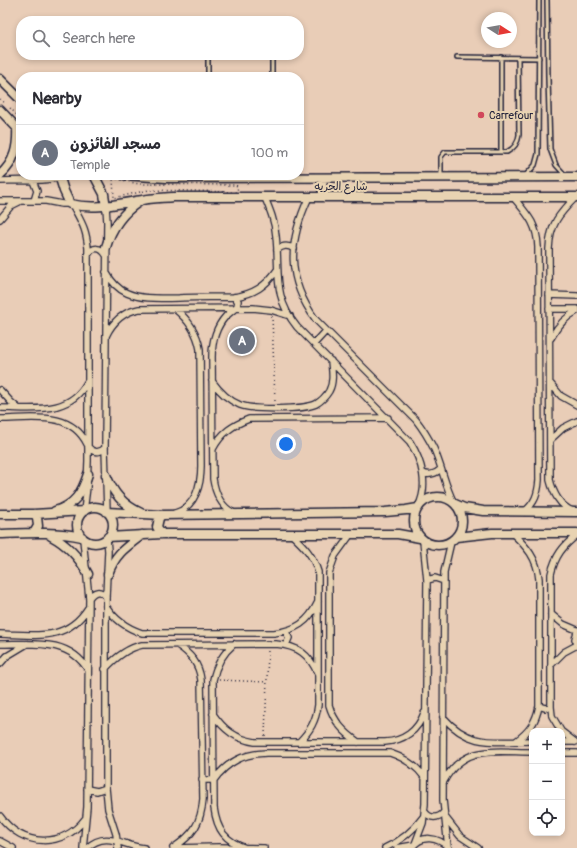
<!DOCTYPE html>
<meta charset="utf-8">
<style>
body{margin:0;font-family:Pangolin,"Playpen Sans Arabic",sans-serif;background:#f7f7f7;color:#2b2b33}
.controls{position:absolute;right:12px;bottom:12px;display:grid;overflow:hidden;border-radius:8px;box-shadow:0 2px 6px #0003}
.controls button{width:36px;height:36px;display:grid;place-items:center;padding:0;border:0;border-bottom:1px solid #e1e1e2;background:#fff;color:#2b2b33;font:20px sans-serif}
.compass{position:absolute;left:481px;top:12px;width:36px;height:36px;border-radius:50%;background:#fff;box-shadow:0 2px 6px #0003;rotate:101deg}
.you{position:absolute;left:286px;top:444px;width:14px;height:14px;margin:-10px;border:3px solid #fff;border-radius:50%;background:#1a73e8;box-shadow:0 0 0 6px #1a73e833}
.badge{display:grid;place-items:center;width:26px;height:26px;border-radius:50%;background:#7c3aed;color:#fff;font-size:13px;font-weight:700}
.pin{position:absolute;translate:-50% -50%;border:2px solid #fff;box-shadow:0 1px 4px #0006}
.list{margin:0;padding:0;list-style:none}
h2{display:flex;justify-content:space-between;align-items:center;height:52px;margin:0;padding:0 16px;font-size:17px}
h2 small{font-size:13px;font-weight:400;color:#7c7c81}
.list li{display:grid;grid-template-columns:26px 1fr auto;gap:12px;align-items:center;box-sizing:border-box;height:56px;padding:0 16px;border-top:1px solid #e1e1e2}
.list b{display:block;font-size:15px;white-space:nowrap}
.list p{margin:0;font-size:13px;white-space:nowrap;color:#7c7c81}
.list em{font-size:13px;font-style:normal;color:#7c7c81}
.icon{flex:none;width:22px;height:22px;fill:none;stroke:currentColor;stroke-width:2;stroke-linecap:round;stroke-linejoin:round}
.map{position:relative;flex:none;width:577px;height:848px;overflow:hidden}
.search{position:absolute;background:#fff;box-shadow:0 2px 6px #0003;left:16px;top:16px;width:288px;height:44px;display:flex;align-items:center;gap:10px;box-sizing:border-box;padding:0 14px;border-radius:16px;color:#7c7c81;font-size:15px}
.panel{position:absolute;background:#fff;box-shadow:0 2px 6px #0003;left:16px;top:72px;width:288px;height:108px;border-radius:16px}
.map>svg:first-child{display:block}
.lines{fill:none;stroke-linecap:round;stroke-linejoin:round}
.lane-casing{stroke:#22223b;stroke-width:6}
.street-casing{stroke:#22223b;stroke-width:8}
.secondary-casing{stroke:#22223b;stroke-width:11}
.path{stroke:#22223b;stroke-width:1.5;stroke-dasharray:1 3;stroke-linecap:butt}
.lane{stroke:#e8d3b2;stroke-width:3}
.street{stroke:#e8d3b2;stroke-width:5.5}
.secondary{stroke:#e8d3b2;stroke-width:8}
.poi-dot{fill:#d1495b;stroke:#e8d3b2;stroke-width:1.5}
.labels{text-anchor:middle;stroke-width:4;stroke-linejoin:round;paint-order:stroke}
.poi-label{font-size:11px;fill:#22223b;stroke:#e8d3b2;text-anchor:start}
.street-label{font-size:11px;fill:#22223b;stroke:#e8d3b2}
</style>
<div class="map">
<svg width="577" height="848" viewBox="0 0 577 848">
<rect width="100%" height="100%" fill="#e9cdb7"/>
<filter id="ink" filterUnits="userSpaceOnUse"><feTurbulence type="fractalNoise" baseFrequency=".025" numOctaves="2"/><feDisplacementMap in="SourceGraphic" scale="8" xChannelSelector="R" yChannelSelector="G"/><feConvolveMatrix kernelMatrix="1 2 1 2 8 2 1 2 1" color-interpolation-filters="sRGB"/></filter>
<g filter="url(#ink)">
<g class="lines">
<g class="lane-casing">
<path id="lane" d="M547,0L548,78L550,149L556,165L565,175
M270,55L272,59V77
M457,57L539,58
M501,57V152
M208,77V55
M526,175L535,165L538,154L539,0
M441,177V157L445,152H507C515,148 518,143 519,135L518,58"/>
</g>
<g class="street-casing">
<path id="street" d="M0,181L42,180L60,178
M33,181L37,191L34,201
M309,197C288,242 286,279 316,320L416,420C423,429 429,439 434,449C442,467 445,486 454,503
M513,197C527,214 537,223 538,247L539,480C538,494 535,503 524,512
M265,198C270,210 275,222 276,236C280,272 272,296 297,327L410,442C422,461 429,486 418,507
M0,201H46L62,204H72C81,222 86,227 88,248V461L87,487L84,511
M106,207L107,222L105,448L107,512
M0,219L11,206L19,202
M277,250C283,245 288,245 294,249
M88,255C93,246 101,247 106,255
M106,272C111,281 117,289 127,293C143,300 162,298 179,298C197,297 216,297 234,297C254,294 266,286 277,270
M549,295L577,296
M234,297L238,301L237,306C234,310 229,313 226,316C215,328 212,342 212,357L213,479C215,492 221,507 234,513
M175,309C189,320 197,332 200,349L201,466C201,484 196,507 175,513
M549,309H577
M106,336C113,321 123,312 139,309L253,308L271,310L290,316
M551,338C557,327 565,317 577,311
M314,344L326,331
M212,381C219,391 228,400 240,405C253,410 303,410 316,404C321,401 326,396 329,391C334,382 332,371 331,361
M550,383L561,396L577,405
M0,390L11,402L18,408
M0,408C32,408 69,416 87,382
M0,419C32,419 70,410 87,444
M550,440L563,428L577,421
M88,447C93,453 100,453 105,448
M213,449C221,433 233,425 249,419L388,418
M423,473C430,476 435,474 441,469
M573,511C560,507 553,492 550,480L549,249C550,224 559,214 576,197
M512,533C527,547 537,558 539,579V706C536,722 529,732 516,741
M291,534C304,546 313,555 318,572V705C316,721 310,731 299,742
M351,534L335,556L329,573V705C334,722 344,732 358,742
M107,539L108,551L106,597V788L108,809L116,834L118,848
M427,580L435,578L444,581
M89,598C94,591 100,589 106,597
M106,606C115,620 126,628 142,633H274C296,630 308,623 318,602
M551,614L563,624L577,630
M286,632L289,638L286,645
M577,632L575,639L577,643
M0,634C36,635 66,642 88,608
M0,644C32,644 69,638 88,670
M234,644C222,654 216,665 213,680L214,808C217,830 225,841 246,848
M0,664L7,656L27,644
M551,665L564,652L577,645
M105,669C116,657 127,648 142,645L276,644C298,646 309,654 318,674
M539,706L545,708L551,707
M213,714C224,730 236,739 255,742H385C403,741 418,731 424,713
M443,717C470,748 495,741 532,741
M561,731L552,716L551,707V574C555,556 563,546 577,535
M562,732L575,742
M562,742H575
M562,753H577
M202,780H214C227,762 243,754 266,753H390C405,758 416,765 425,778
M444,781C464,744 497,752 532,752
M87,789L97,791L106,788
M425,812C430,819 438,819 444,812
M0,816C23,848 63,848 85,819
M445,817L460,836L478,848
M0,841L13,848
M415,844L423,823L425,804L427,580L423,541
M448,847L443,800L444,572L451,542
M83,848L87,807L89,598L83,539
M87,848C106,830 123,846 144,848
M173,848C193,835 201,824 203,799L201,680C199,664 191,654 177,645
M175,848L219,847L264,848
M385,848C401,841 413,831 423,817
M397,848L414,845
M412,848C421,834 438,837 449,848"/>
</g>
<g class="secondary-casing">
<path id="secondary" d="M0,79L21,100
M0,110L20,131
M0,175C15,162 18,146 17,127
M59,175L64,191L70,204C95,210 117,204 142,200C152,198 163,198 173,197H577
M94,175L104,194L106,207
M124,175L166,178L577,177
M323,178L322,188L324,197
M106,247C112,227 122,213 139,202
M106,475C113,493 123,505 141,513
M414 521a24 24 0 1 1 48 0a24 24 0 1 1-48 0Z
M455,504L464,508L483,511L577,512
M77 525a18 18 0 1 1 36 0a18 18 0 1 1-36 0Z
M55,511C75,505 82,493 88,474
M107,512L162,515L385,512L406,510L418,508
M0,514H34L84,511
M34,514L37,517L38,526L34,533
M162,515L159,518L157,527L162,534
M0,534C26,533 57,531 82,537
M51,536C68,545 79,557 88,574
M108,537L162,534H398L420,538
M456,537L492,533H577
M108,574C115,554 126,547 142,535"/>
</g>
<path class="path" d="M0,99L6,104
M10,108L21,119
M113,178L139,184L236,185L238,188L236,192L149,190L114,198Z
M272,316L275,402
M219,680L267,682
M265,736L268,650"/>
<use href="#lane" class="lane"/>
<use href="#street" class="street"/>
<use href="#secondary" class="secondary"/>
</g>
</g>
<circle class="poi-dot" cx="481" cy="115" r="4"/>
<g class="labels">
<g class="poi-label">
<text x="489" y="119">Carrefour</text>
</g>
<g class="street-label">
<text x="341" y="190">شارع الحريه</text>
</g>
</g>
</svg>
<div class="controls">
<button>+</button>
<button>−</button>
<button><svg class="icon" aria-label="locate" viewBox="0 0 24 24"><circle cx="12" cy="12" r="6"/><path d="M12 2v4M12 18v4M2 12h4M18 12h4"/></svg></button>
</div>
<svg class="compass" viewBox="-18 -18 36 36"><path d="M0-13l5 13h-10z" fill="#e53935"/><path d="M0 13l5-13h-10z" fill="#7c7c81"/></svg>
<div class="you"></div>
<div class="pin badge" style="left:242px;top:341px;background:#6b7280">A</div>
<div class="search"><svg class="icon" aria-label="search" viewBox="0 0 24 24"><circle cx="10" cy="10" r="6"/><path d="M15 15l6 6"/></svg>Search here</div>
<section class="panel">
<h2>Nearby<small></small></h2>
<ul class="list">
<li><span class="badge" style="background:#6b7280">A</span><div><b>مسجد الفائزون</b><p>Temple</p></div><em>100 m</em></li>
</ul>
</section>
</div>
